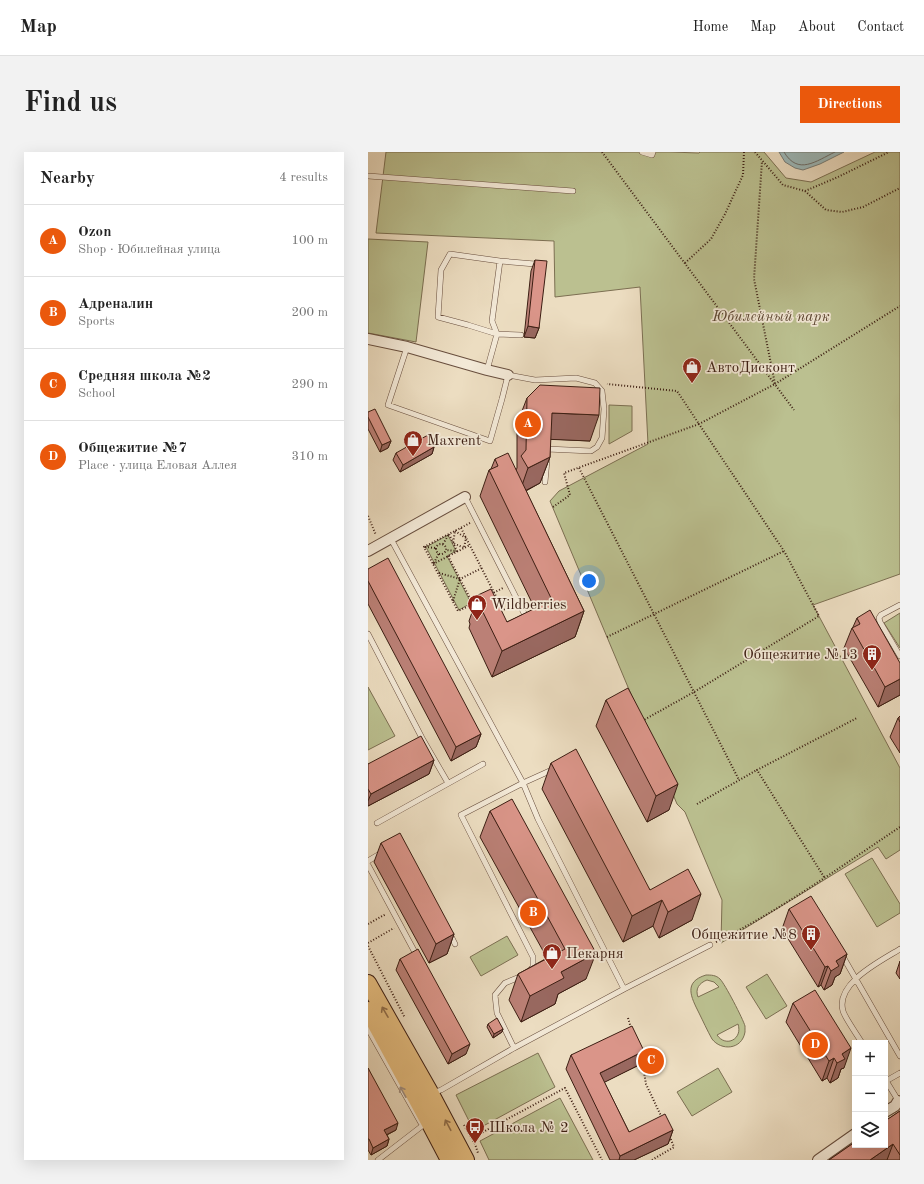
<!DOCTYPE html>
<meta charset="utf-8">
<style>
body{margin:0;font-family:"Old Standard TT",serif;background:#f2f2f2;color:#222}
.controls{position:absolute;right:12px;bottom:12px;display:grid;overflow:hidden;border-radius:0px;box-shadow:0 4px 16px #0002}
.controls button{width:36px;height:36px;display:grid;place-items:center;padding:0;border:0;border-bottom:1px solid #e0e0e0;background:#fff;color:#222;font:20px sans-serif}
.you{position:absolute;left:221px;top:429px;width:14px;height:14px;margin:-10px;border:3px solid #fff;border-radius:50%;background:#1a73e8;box-shadow:0 0 0 6px #1a73e833}
.badge{display:grid;place-items:center;width:26px;height:26px;border-radius:50%;background:#ea580c;color:#fff;font-size:13px;font-weight:700}
.pin{position:absolute;translate:-50% -50%;border:2px solid #fff;box-shadow:0 1px 4px #0006}
.list{margin:0;padding:0;list-style:none}
h2{display:flex;justify-content:space-between;align-items:center;height:52px;margin:0;padding:0 16px;font-size:17px}
h2 small{font-size:13px;font-weight:400;color:#767676}
.list li{display:grid;grid-template-columns:26px 1fr auto;gap:12px;align-items:center;box-sizing:border-box;height:72px;padding:0 16px;border-top:1px solid #e0e0e0}
.list b{display:block;font-size:15px;white-space:nowrap}
.list p{margin:0;font-size:13px;white-space:nowrap;color:#767676}
.list em{font-size:13px;font-style:normal;color:#767676}
.icon{flex:none;width:22px;height:22px;fill:none;stroke:currentColor;stroke-width:2;stroke-linecap:round;stroke-linejoin:round}
.map{position:relative;flex:none;width:532px;height:1008px;overflow:hidden;border-radius:0px}
header{display:flex;align-items:center;gap:24px;box-sizing:border-box;height:56px;padding:0 20px;background:#fff;border-bottom:1px solid #e0e0e0}
header strong{font-size:19px}
nav{display:flex;gap:22px;margin-inline-start:auto;font-size:14px}
.intro{display:flex;align-items:center;justify-content:space-between;box-sizing:border-box;height:96px;padding:0 24px}
h1{margin:0;font-size:28px}
.button{padding:10px 18px;border-radius:0px;background:#ea580c;color:#fff;font-size:14px;font-weight:700}
main{display:flex;gap:24px;padding:0 24px}
aside{flex:1;background:#fff;border-radius:0px;box-shadow:0 4px 16px #0002}
.map>svg:first-child{display:block}
.green{fill:#bbc090;stroke:#7c6f52;fill-rule:evenodd}
.water{fill:#9cbabc;stroke:#767c78}
.lines{fill:none;stroke-linecap:round;stroke-linejoin:round}
.shore{stroke:#6c6c68;stroke-width:1}
.lane-casing{stroke:#684e3e;stroke-width:6}
.street-casing{stroke:#684e3e;stroke-width:12}
.primary-casing{stroke:#3c1e13;stroke-width:18}
.path{stroke:#3c1e13;stroke-width:2;stroke-dasharray:1 2;stroke-linecap:butt}
.lane{stroke:#f3e9d7;stroke-width:5}
.street{stroke:#f3e9d7;stroke-width:10}
.primary{stroke:#e6be80;stroke-width:16}
.wall{fill:#bb8076;stroke:#3c1e13}
.shaded-wall{fill:#996860;stroke:#3c1e13}
.building{fill:#da9589;stroke:#3c1e13}
.oneway{stroke:#916e4a}
.oneway2{stroke:#a18e7f}
.labels{text-anchor:middle;stroke-width:3.5;stroke-linejoin:round;paint-order:stroke}
.park-label{font-size:15px;font-style:italic;fill:#5c4632;stroke:#f3e9d7}
.poi-label{font-size:15px;fill:#3c1e13;stroke:#f3e9d7;text-anchor:start}
</style>
<header>
<strong>Map</strong>
<nav><a>Home</a><a>Map</a><a>About</a><a>Contact</a></nav>
</header>
<div class="intro"><h1>Find us</h1><a class="button">Directions</a></div>
<main>
<aside>
<h2>Nearby<small>4 results</small></h2>
<ul class="list">
<li><span class="badge">A</span><div><b>Ozon</b><p>Shop · Юбилейная улица</p></div><em>100 m</em></li>
<li><span class="badge">B</span><div><b>Адреналин</b><p>Sports</p></div><em>200 m</em></li>
<li><span class="badge">C</span><div><b>Средняя школа №2</b><p>School</p></div><em>290 m</em></li>
<li><span class="badge">D</span><div><b>Общежитие №7</b><p>Place · улица Еловая Аллея</p></div><em>310 m</em></li>
</ul>
</aside>
<div class="map">
<svg width="532" height="1008" viewBox="0 0 532 1008">
<rect width="100%" height="100%" fill="#ecddc1"/>
<filter id="stains"><feTurbulence type="fractalNoise" baseFrequency=".005" numOctaves="4"/><feColorMatrix values="0 0 0 0 .2 0 0 0 0 .09 0 0 0 0 .02 0 0 0 .5 -.17"/></filter>
<radialGradient id="worn" r=".72"><stop offset=".6" stop-color="#630" stop-opacity="0"/><stop offset="1" stop-color="#630" stop-opacity=".3"/></radialGradient>
<path class="green" d="M18,0H302L331,1L332,0H396L418,26L443,30L507,0H532V422L445,453L532,616V698L518,707L510,695L353,791L354,748L317,660L309,652L182,349L191,339L280,292L272,135L187,145L186,89L8,81Z
M0,87L60,90L48,190L0,181Z
M241,253L264,254V279L241,292Z
M80,383L88,399L79,404L103,451L91,458L58,395Z
M532,461V496L516,471Z
M0,535L27,584L0,598Z
M504,706L532,752V761L509,775L477,722Z
M139,784L150,803L113,824L102,805Z
M399,822L419,854L398,867L378,835Z
M338,823C343,823 348,823 352,827C357,832 375,867 377,874C377,875 377,879 377,880C374,898 353,899 344,887C339,878 335,869 331,861C323,845 315,830 338,823ZM339,828L346,830L351,835L330,845C327,837 331,831 339,828ZM370,872C375,887 358,896 349,883Z
M170,901L187,935L106,979L88,943Z
M350,916L364,940L324,964L309,940Z
M192,946L225,1008H121L112,989Z"/>
<path class="water" d="M411,0H476L452,12L435,18L427,16L417,10Z"/>
<g class="lines">
<path class="shore" d="M416,0C430,24 448,9 467,0"/>
<g class="lane-casing">
<path id="lane" d="M274,0L284,3L285,0
M0,24L205,39
M132,109L167,112
M39,195L20,253L122,289L134,247L140,223L167,228L208,226L227,231L234,239L236,257L234,286L229,295L223,299L179,297V300
M119,218L129,182L124,169L132,109L82,102L73,118L70,165L100,173L129,182L153,183
M177,330L179,308
M97,345L159,467L157,468
M23,387L155,631L93,663L165,805V814L162,819
M532,453L513,463L511,466L512,470L532,504
M0,482L54,586L80,631
M9,671L115,612
M0,709L15,700
M0,713L50,806
M82,782L87,792
M474,803L532,904
M256,837L342,793
M0,877L53,971
M494,891C490,884 477,866 475,859C467,831 513,809 532,797
M146,896L129,861L127,843L137,831L154,824
M517,927L528,945L530,949
M518,929L532,921
M64,941L73,938L146,896L256,837L170,667L155,631L186,617
M10,1008L54,974L59,971"/>
</g>
<g class="street-casing">
<path id="street" d="M0,187L39,195L119,218L140,223
M0,399L97,345
M517,960L527,954L530,949
M450,1008L487,982"/>
</g>
<g class="primary-casing">
<path id="primary" d="M0,831L63,942L98,1008
M0,858L61,970L81,1008"/>
</g>
<path class="path" d="M234,0L426,258
M387,0L415,33L437,39L470,25L521,0
M437,39L458,58L474,60L495,55L532,36
M317,111L343,87L357,62L375,23L376,0
M407,232L532,154
M211,316L371,628
M185,355L202,343L196,321L331,272L309,239L239,232
M0,364L8,383
M102,371L56,395L90,459L109,450
M93,376L135,458L144,453
M87,379L98,386L96,396L85,391Z
M68 397a5 5 0 1 1 10 0a5 5 0 1 1-10 0Z
M75,392L81,382L89,399L78,398
M57,395L68,396
M80,404L105,452
M66,411L71,401
M65,412L102,393
M71,421L92,427L114,416
M123,442L135,436
M85,449L92,427
M239,485L416,399
M274,569L326,540L451,464L416,399L331,272L407,232L386,127L394,9
M329,652L389,618
M456,725L389,618L489,566
M0,772L18,762
M348,790C413,758 472,715 532,675
M0,791L26,776
M0,794L37,866
M260,866L263,876
M273,902L278,932L294,966
M96,973L107,992L110,1001
M104,986L197,936L234,1008
M284,1008L306,995L301,983"/>
<use href="#lane" class="lane"/>
<use href="#street" class="street"/>
<use href="#primary" class="primary"/>
</g>
<path class="wall" d="M167,108L171,176L167,186L156,185L163,119Z
M159,246L222,289L182,287V305L172,331L158,339L216,459L207,485L124,525L101,476L102,472L101,469L110,443L139,470L167,457L112,344L121,318L123,317L127,307L148,318L149,316V272Z
M0,260L23,289L20,296L12,300L0,277Z
M66,295L64,302L32,320L25,308L28,301Z
M0,417L113,582L108,595L83,609L0,452Z
M489,466L532,543L510,555L476,496L484,476L485,475Z
M238,548L301,658L279,670L228,574Z
M532,564V601L522,585L530,566Z
M66,608L61,622L0,654V612Z
M183,611L282,738L324,768L291,786L285,774L255,790L174,637Z
M122,659L218,827L190,842L187,852L153,870L141,848L150,822L179,806L112,685Z
M13,691L86,782L79,802L61,811L6,710Z
M421,757L479,802L472,822L467,825L464,833L456,838L453,833L450,835L414,777Z
M32,807L98,902L80,912L28,818Z
M532,809V827L528,821Z
M425,851L476,916L473,917L470,926L462,931L459,926L454,929L418,870Z
M120,872L135,877L134,880L125,886L119,875Z
M276,899L271,913L236,930L261,980L305,978L300,992L266,1008H242L198,917L203,903Z
M0,916L28,978L19,983L21,987L19,994L3,1003L0,998Z
M532,959V1008H461Z"/>
<path class="shaded-wall" d="M160,174L171,176L167,186L156,185Z
M184,261L231,263L222,289L174,287Z
M23,289L20,296L12,300L14,293Z
M66,295L64,302L32,320L35,313Z
M182,305L172,331L151,342L160,316Z
M216,459L207,485L124,525L134,499Z
M532,527V543L510,555L517,535Z
M113,582L108,595L83,609L88,595Z
M66,608L61,622L0,654V649L3,642Z
M310,632L301,658L279,670L288,644Z
M333,742L324,768L291,786L300,760Z
M294,748L285,774L255,790L264,764Z
M86,782L79,802L61,811L68,792Z
M228,801L218,827L190,842L187,852L153,870L162,844L193,820Z
M479,802L472,822L467,825L464,833L456,838L463,819L468,809Z
M460,814L453,833L450,835L457,815Z
M135,877L134,880L125,886L126,882Z
M102,892L98,902L80,912L84,902Z
M483,896L476,916L473,917L470,926L462,931L469,911L474,902Z
M276,899L271,913L227,935L232,921Z
M466,906L459,926L454,929L461,909Z
M30,971L28,978L14,985L16,978Z
M305,978L300,992L266,1008H251L252,1004Z
M21,987L19,994L3,1003L5,996Z
M525,992L519,1008H502Z"/>
<path class="building" d="M167,108L179,109L171,176L160,174Z
M172,233L232,236L231,263L184,261L182,305L160,316L153,304L158,298L159,246Z
M7,257L23,289L14,293L0,265V260Z
M60,283L66,295L35,313L28,301Z
M140,301L216,459L134,499L110,450L113,448L110,443L123,437L139,470L184,448L121,318L130,314L127,307Z
M20,406L113,582L88,595L0,429V417Z
M502,458L532,511V527L517,535L484,476L492,472L489,466Z
M260,536L310,632L288,644L238,548Z
M532,564V570L530,566Z
M53,584L66,608L3,642L0,637V612Z
M208,597L282,738L320,717L333,742L300,760L294,748L264,764L183,611Z
M144,647L228,801L193,820L196,826L162,844L150,822L197,797L122,659Z
M32,681L86,782L68,792L13,691Z
M443,744L479,802L468,809L471,814L463,819L460,814L457,815L421,757Z
M50,797L102,892L84,902L32,807Z
M447,838L483,896L474,902L477,907L469,911L466,906L461,909L425,851Z
M129,866L135,877L126,882L120,872Z
M264,874L276,899L232,921L261,980L297,962L305,978L252,1004L203,903Z
M0,916L30,971L16,978L21,987L5,996L1,987H0Z
M532,959V1003L525,992L502,1008H461L487,990V993H517V969Z"/>
<defs><path id="oneway-shaft" d="M-6 0H5M1.5-3L5.5 0L1.5 3" fill="none" stroke-width="1.6" stroke-linecap="round" stroke-linejoin="round"/></defs>
<g class="oneway">
<use href="#oneway-shaft" transform="translate(17 860) rotate(-120)"/>
<use href="#oneway-shaft" transform="translate(80 973) rotate(-118)"/>
</g>
<use class="oneway2" href="#oneway-shaft" transform="translate(35 940) rotate(-119)"/>
<defs>
<g id="shop-pin" transform="scale(1)"><path d="M0 17L-7.5 6A9.5 9.5 0 1 1 7.5 6Z" fill="#8f2418" stroke="#f3e9d7"/><path d="M-5-2.5h2.3a2.7 3.5 0 0 1 5.4 0H5L5.5 6h-11ZM-1.5-2.5h3a1.5 2.3 0 0 0-3 0Z" fill="#fff"/></g>
<g id="building-pin" transform="scale(1)"><path d="M0 17L-7.5 6A9.5 9.5 0 1 1 7.5 6Z" fill="#8f2418" stroke="#f3e9d7"/><path d="M-4-6H4V6H1V3H-1V6H-4ZM-2.5-4.3h1.7v1.8h-1.7ZM.8-4.3h1.7v1.8H.8ZM-2.5-1h1.7V.8h-1.7ZM.8-1h1.7V.8H.8Z" fill="#fff"/></g>
<g id="bus-pin" transform="scale(1)"><path d="M0 17L-7.5 6A9.5 9.5 0 1 1 7.5 6Z" fill="#8f2418" stroke="#f3e9d7"/><path d="M-5-6H5V4H4V6H2V4H-2V6H-4V4H-5ZM-3.5-4V0h7V-4ZM-3.5 1.2v1.5H-2V1.2ZM2 1.2v1.5H3.5V1.2Z" fill="#fff"/></g>
</defs>
<g fill-rule="evenodd">
<use href="#shop-pin" x="324" y="215"/>
<use href="#shop-pin" x="45" y="288"/>
<use href="#shop-pin" x="109" y="452"/>
<use href="#building-pin" x="504" y="502"/>
<use href="#building-pin" x="443" y="782"/>
<use href="#shop-pin" x="184" y="801"/>
<use href="#bus-pin" x="107" y="975"/>
</g>
<g class="labels">
<g class="park-label">
<text x="403" y="169">Юбилейный парк</text>
</g>
<g class="poi-label">
<text x="338" y="220">АвтоДисконт</text>
<text x="59" y="293">Maxrent</text>
<text x="123" y="457">Wildberries</text>
<text x="490" y="507" text-anchor="end">Общежитие №13</text>
<text x="429" y="787" text-anchor="end">Общежитие №8</text>
<text x="198" y="806">Пекарня</text>
<text x="121" y="980">Школа № 2</text>
</g>
</g>
<rect width="100%" height="100%" filter="url(#stains)"/>
<rect width="100%" height="100%" fill="url(#worn)"/>
</svg>
<div class="controls">
<button>+</button>
<button>−</button>
<button><svg class="icon" aria-label="layers" viewBox="0 0 24 24"><path d="M12 4l9 5-9 5-9-5zM3 14l9 5 9-5"/></svg></button>
</div>
<div class="you"></div>
<div class="pin badge" style="left:160px;top:272px">A</div>
<div class="pin badge" style="left:165px;top:761px">B</div>
<div class="pin badge" style="left:283px;top:909px">C</div>
<div class="pin badge" style="left:447px;top:893px">D</div>
</div>
</main>
